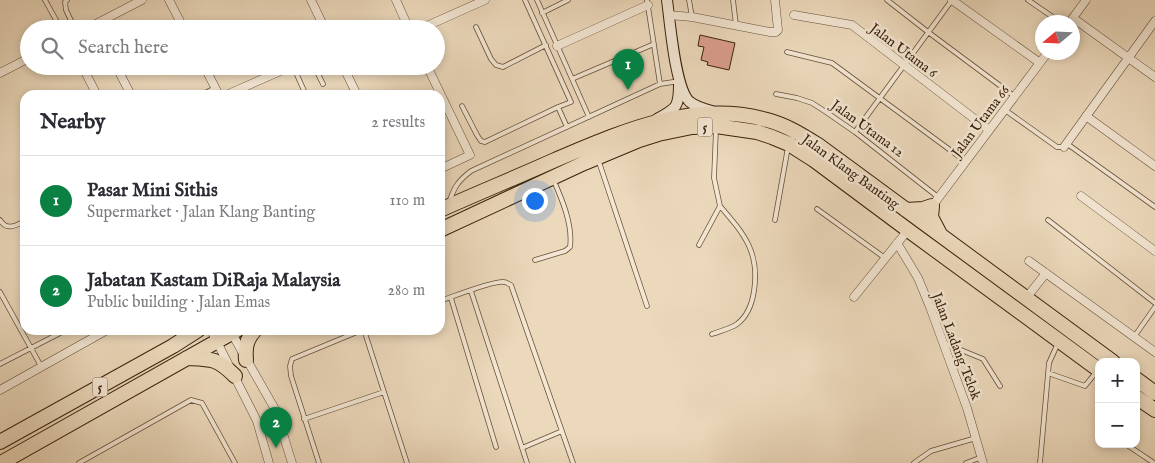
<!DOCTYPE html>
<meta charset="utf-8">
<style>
body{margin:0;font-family:"IM FELL English",serif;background:#f2f2f3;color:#2b2b33}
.controls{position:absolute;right:15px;bottom:15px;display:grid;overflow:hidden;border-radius:10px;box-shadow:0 2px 8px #0003}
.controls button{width:45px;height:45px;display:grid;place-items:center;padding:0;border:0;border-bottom:1px solid #e1e1e2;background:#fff;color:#2b2b33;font:25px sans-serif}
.compass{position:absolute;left:1035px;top:15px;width:45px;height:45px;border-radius:50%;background:#fff;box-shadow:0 2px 8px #0003;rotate:251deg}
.you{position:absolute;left:534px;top:200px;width:18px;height:18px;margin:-12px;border:4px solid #fff;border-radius:50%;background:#1a73e8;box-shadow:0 0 0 8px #1a73e833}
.badge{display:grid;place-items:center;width:32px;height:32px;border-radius:50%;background:#0b8043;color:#fff;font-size:16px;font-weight:700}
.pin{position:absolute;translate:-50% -41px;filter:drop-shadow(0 1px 2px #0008)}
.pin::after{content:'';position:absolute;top:26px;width:18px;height:15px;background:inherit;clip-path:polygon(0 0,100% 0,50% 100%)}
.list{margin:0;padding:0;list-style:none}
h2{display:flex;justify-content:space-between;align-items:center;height:65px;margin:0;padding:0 20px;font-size:21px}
h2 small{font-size:16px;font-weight:400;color:#7c7c81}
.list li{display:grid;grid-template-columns:32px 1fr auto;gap:15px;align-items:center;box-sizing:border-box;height:90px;padding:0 20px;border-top:1px solid #e1e1e2}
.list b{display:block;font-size:19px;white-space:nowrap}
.list p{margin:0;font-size:16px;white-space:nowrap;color:#7c7c81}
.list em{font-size:16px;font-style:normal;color:#7c7c81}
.icon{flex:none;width:28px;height:28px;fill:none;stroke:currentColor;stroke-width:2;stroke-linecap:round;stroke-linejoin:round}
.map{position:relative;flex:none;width:1155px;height:463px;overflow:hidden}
.search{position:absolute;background:#fff;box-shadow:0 2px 8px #0003;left:20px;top:20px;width:425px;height:55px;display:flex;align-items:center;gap:12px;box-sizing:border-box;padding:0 18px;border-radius:28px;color:#7c7c81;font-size:19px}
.panel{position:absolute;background:#fff;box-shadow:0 2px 8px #0003;left:20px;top:90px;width:425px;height:245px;border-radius:15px}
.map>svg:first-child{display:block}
.building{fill:#db9e8d;stroke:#3a210b}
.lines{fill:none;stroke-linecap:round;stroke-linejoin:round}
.lane-casing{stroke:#664f37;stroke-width:5.5}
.street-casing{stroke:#664f37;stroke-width:9}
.secondary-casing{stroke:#3a210b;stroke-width:12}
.highway-casing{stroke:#3a210b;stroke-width:16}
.lane{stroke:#f3e6d3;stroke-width:4}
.street{stroke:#f3e6d3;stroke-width:8}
.secondary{stroke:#f3e6d3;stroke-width:10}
.highway{stroke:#ecd9bc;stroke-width:14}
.labels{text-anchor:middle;stroke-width:5;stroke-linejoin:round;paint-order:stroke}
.shield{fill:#f3e6d3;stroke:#725c47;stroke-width:1}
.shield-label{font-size:12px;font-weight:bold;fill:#3a210b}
.street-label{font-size:14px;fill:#3a210b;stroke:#f3e6d3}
</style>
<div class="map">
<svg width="1155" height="463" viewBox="0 0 1155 463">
<rect width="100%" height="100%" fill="#ecd9bc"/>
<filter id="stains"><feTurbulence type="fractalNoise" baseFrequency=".004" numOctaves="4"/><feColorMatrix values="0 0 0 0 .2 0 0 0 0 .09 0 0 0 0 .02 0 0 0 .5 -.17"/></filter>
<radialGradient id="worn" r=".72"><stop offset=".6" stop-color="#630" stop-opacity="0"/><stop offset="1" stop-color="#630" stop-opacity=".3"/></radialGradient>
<path class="building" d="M700,35L735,43L729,70L707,65L708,62L701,60L704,47L698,46Z"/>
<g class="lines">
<g class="lane-casing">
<path id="lane" d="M45,0L61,29
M67,0L65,2L66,10L75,29
M525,0L571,102L558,107L567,127
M537,0L589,117
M647,0L660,84
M689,0L692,17
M733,0L736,25
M887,0L928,32L1014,96
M1028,0L1060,22
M542,13L568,0
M476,27L491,59L496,65L503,67L546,45
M787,52L832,63L965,161
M293,66L306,95
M314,66L323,84
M572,79L654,44
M776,94L797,98L812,103L826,112L855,132L938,197
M201,95L215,88
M462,106L477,135L481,141L485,142L558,107
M1005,110L1057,147H1064
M855,132L952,0
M1066,143L1155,207
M598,159L647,306
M449,203C454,187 458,181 471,171L660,84L680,81
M817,209L885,258
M0,220C7,231 15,226 25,221
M775,220L788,147
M1048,220L1155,303
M699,245L720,206L714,178L716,129
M535,260L565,251L570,247C573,225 562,199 553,179
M471,291L527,463
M0,292L42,368
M451,298L496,447
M440,301C452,297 494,280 504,282C507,282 508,284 511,285L573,463
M364,330L407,463
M712,334C720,331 730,329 737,324C748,316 752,304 754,291C760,252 744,234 720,206
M1134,337L1155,307
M944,343L983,359L1000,386
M0,364L66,330
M1048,373L1085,386L1097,371
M304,419L384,392
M1127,445L1154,463
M522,448L562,431
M79,463L191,400L202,403L235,463
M319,463L291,376L290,366L292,359L362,330
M914,463L931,451L976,438
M966,463L982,457
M1040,463L1049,363L1058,343"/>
</g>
<g class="street-casing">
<path id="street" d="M169,0L184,29
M311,0L325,29
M396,0L409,29
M952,0L1040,63
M669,15L692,17L770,32H776L778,30L775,0
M794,15L852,25L989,130
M1073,18L1155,77
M1070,22L1086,0
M86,29L142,0
M420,29L485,0
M557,46L648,5
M82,66L97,95
M116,66L131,95
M204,66L219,95
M343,66L357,95
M427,66L470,155L440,169
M0,73L29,58
M226,95L292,66
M1086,116L1155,166
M1064,147L1155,21
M1081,196L1155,251
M930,209L1048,52
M897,243L918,278L930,307L967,408L983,463
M1029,261L1155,352
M854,297L908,230
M1027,297L1046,273
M211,330L257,421L269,463
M231,332L276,411L292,463
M0,390L107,330"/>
</g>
<g class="secondary-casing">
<path id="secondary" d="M667,0C670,21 675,90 690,102C696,107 704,109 712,111
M657,119C677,108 679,107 679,84"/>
</g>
<g class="highway-casing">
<path id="highway" d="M440,210C478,193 517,177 555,160C621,132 694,99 767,120C786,125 802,135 818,145L1113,362
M906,210L923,209L932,206L931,217L940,234
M440,230L584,163L639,140L658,134L692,127L716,126L757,132L772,137L789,144L814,160L908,230L1099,370
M187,358C212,359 217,358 235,376
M246,360C245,347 246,340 255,330
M1136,379L1155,393
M1136,397L1155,410
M0,442L173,346L198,330
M1,463L237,330"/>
</g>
<use href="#lane" class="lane"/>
<use href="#street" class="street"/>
<use href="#secondary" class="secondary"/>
<use href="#highway" class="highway"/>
</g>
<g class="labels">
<g class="shield">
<rect x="697.5" y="117.5" width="15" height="19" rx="4"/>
<rect x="92.5" y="377.5" width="15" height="19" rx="4"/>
</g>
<g class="shield-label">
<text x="705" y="131">5</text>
<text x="100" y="391">5</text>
</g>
<g class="street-label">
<text transform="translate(904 50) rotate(37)" y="5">Jalan Utama 6</text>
<text transform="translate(980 121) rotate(-53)" y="5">Jalan Utama 66</text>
<text transform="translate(868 128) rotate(36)" y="5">Jalan Utama 12</text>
<text transform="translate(851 171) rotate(36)" y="5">Jalan Klang Banting</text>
<text transform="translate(957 346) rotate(69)" y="5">Jalan Ladang Telok</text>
</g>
</g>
<rect width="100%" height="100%" filter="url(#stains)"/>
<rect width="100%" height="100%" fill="url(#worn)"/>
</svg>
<div class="controls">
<button>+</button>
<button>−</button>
</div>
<svg class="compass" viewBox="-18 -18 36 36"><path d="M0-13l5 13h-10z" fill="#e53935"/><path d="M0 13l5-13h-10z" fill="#7c7c81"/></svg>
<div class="you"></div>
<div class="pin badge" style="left:628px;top:90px">1</div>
<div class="pin badge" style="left:276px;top:448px">2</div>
<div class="search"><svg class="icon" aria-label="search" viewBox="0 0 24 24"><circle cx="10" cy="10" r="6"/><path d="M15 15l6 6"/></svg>Search here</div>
<section class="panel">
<h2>Nearby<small>2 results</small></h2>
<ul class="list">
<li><span class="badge">1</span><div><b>Pasar Mini Sithis</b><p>Supermarket · Jalan Klang Banting</p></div><em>110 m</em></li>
<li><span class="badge">2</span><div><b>Jabatan Kastam DiRaja Malaysia</b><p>Public building · Jalan Emas</p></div><em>280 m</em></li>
</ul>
</section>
</div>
